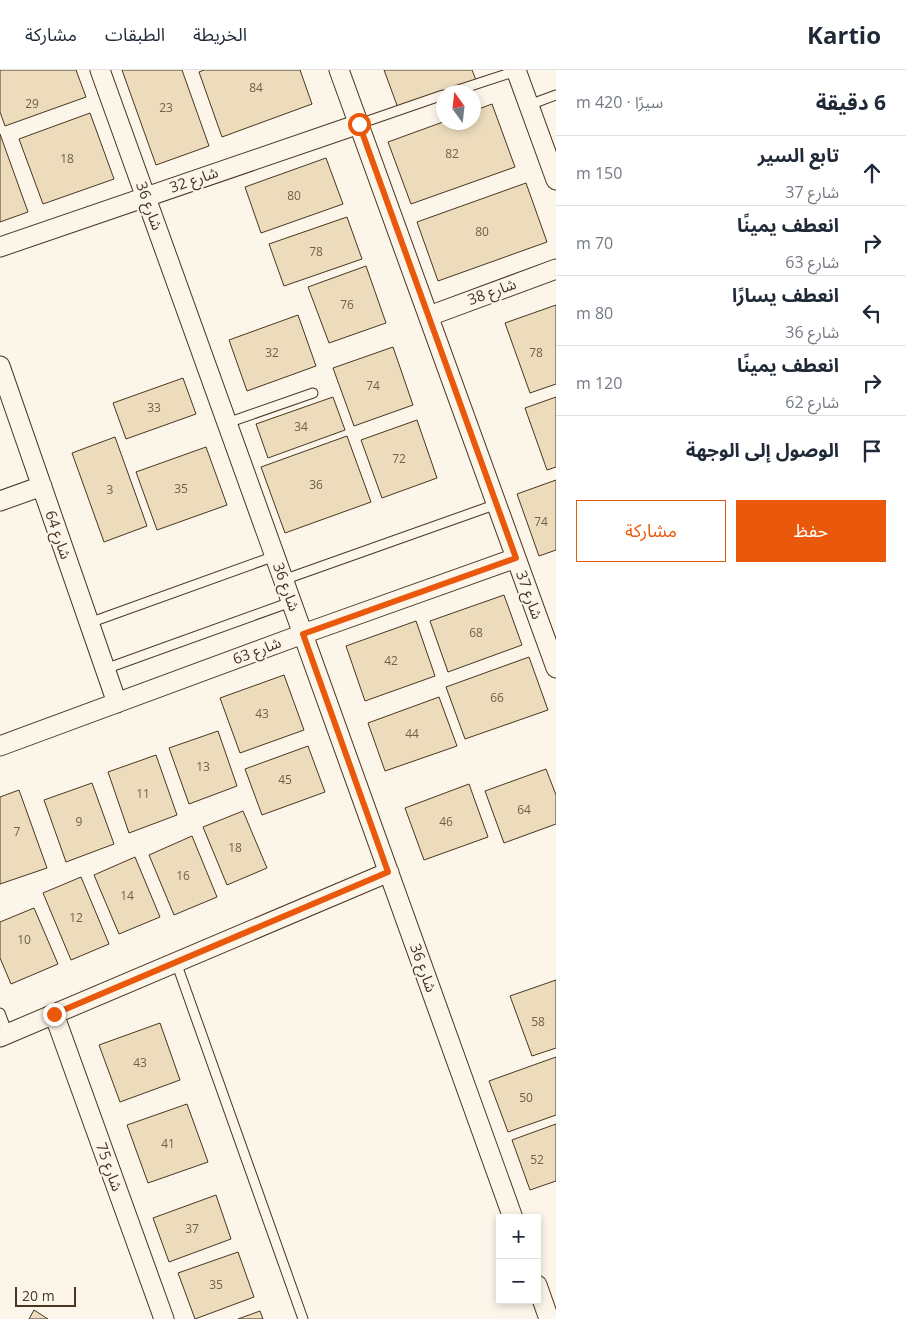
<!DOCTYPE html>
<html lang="ar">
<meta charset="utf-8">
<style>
body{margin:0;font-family:"Open Sans","Noto Sans Arabic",sans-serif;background:#f2f2f3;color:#1f2937;direction:rtl}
.controls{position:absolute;right:15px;bottom:15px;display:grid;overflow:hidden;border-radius:0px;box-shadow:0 2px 8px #0003}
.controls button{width:45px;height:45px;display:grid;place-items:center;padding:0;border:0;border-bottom:1px solid #e0e1e3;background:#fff;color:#1f2937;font:25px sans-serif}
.compass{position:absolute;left:436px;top:15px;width:45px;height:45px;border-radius:50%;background:#fff;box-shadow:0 2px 8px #0003;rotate:345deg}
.scale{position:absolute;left:15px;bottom:12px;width:61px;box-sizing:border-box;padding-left:5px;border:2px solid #4a3520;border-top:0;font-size:14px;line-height:18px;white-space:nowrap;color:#4a3520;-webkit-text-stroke:4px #fbf6e9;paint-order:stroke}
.stop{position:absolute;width:15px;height:15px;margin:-11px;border:4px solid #ea580c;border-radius:50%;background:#fff}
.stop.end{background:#ea580c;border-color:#fff;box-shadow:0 1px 5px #0008}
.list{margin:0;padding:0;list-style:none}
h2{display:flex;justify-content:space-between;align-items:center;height:65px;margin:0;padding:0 20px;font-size:21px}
h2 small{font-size:16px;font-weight:400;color:#747a83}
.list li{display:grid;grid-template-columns:32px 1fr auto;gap:15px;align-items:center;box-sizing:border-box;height:70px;padding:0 20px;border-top:1px solid #e0e1e3}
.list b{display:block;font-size:19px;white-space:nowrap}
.list p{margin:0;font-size:16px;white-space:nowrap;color:#747a83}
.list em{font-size:16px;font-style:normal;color:#747a83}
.actions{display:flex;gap:10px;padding:15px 20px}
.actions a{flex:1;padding:11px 0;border:1px solid #ea580c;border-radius:0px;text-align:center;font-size:18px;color:#ea580c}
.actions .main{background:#ea580c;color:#fff}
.icon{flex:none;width:28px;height:28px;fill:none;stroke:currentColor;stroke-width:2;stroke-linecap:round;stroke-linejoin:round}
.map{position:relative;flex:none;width:556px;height:1249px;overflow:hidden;direction:ltr}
header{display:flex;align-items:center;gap:30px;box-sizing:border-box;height:70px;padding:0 25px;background:#fff;border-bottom:1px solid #e0e1e3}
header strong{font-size:24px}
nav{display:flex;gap:28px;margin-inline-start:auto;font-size:18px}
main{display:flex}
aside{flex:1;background:#fff}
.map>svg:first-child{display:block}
.building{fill:#ecdcbc;stroke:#4a3520}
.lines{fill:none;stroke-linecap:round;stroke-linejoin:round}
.service-casing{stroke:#4a3520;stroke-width:11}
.minor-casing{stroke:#4a3520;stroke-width:21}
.service{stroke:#fbf6e9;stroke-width:9}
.minor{stroke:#fbf6e9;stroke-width:19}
.route{stroke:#ea580c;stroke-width:6}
.labels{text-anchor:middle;stroke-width:4;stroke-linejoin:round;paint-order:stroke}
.number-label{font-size:12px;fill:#725f47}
.street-label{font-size:15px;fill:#4a3520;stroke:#fbf6e9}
</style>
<header>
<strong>Kartio</strong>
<nav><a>الخريطة</a><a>الطبقات</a><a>مشاركة</a></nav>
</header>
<main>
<aside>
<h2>6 دقيقة<small>سيرًا · 420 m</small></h2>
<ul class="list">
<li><svg class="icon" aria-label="ahead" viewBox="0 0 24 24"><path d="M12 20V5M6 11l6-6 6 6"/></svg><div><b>تابع السير</b><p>شارع 37</p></div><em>150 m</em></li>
<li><svg class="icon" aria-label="right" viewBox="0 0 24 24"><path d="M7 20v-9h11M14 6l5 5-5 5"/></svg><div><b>انعطف يمينًا</b><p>شارع 63</p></div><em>70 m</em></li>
<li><svg class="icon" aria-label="left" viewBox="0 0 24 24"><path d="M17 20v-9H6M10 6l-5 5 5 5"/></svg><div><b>انعطف يسارًا</b><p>شارع 36</p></div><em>80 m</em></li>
<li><svg class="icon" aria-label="right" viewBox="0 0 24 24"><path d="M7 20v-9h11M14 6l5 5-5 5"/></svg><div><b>انعطف يمينًا</b><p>شارع 62</p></div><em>120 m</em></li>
<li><svg class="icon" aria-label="arrive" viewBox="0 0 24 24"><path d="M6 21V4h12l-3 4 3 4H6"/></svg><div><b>الوصول إلى الوجهة</b></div></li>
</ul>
<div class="actions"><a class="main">حفظ</a><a>مشاركة</a></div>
</aside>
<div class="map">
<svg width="556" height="1249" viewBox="0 0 556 1249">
<rect width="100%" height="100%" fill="#fbf6e9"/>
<path class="building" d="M0,0H76L86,27L5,56L0,42Z
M122,0H182L209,76L156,95Z
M204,0H300L312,34L222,67L199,2Z
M384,0H472L476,10L398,38Z
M492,34L515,97L411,134L388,72L443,52H473V41Z
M90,43L114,109L43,134L19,69Z
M0,64L28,142L0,152Z
M326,88L343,134L261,163L245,117Z
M526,113L547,172L438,211L417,152Z
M347,147L362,189L284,216L269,174Z
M366,196L386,253L329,273L308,217Z
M556,235V314L530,323L505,253Z
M298,245L316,296L247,321L229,270Z
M393,277L413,335L354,356L333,298Z
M183,308L196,344L126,369L113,333Z
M333,327L345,360L268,388L256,354Z
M556,327V397L547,400L525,338Z
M417,350L437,408L382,428L361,370Z
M347,366L371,432L285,463L261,397Z
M115,367L147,456L104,472L72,383Z
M206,377L227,435L157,460L136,402Z
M556,410V480L539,486L517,424Z
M504,525L522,575L448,602L430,551Z
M416,551L435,606L365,631L346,576Z
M529,587L548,640L465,669L446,617Z
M284,605L304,660L240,683L220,628Z
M439,627L457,676L385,701L368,653Z
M218,661L237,716L189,734L169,678Z
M308,676L325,722L262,745L245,699Z
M156,685L177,745L129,763L108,702Z
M546,699L556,725V754L504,773L485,721Z
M92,713L114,774L66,792L44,730Z
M469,714L488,767L424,790L405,738Z
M19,720L47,798L0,814V727Z
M243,741L267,798L227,815L203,757Z
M192,766L217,827L174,845L149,785Z
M135,787L160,847L119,864L94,805Z
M81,807L109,874L71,890L43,823Z
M34,838L58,894L11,914L0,888V852Z
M556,910V978L532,986L510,926Z
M160,953L180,1010L120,1032L99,975Z
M556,987V1045L508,1062L489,1011Z
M187,1034L208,1092L148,1113L127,1055Z
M556,1054V1111L530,1120L512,1070Z
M216,1125L231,1169L169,1192L153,1148Z
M238,1182L254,1227L195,1249L178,1203Z
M34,1240L48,1249H29Z
M260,1241L263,1249H238Z"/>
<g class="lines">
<g class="service-casing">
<path id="service" d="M452,22L516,1
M529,35L556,25
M359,54L443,25
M227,353L313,323
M283,510L497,434
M89,553L275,486
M105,599L291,532
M176,892L303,1249
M0,943L8,964"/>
</g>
<g class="minor-casing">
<path id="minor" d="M100,0L513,1148
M339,0L556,598
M516,0L556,110
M0,177L359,54
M429,246L556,199
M0,296L117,633
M0,431L42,416
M0,676L303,564L516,488
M54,944L164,1249
M0,967L389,802
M537,1215L549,1249"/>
</g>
<use href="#service" class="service"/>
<use href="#minor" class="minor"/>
</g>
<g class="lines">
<path class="route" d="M54,944L388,802L303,564L516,488L359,54"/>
</g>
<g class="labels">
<g class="number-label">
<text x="256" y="22">84</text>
<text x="32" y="38">29</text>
<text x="166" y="42">23</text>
<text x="452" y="88">82</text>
<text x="67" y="93">18</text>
<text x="294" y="130">80</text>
<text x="482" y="166">80</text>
<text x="316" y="186">78</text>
<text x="347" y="239">76</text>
<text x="272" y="287">32</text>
<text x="536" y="287">78</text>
<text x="373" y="320">74</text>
<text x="154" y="342">33</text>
<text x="301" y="361">34</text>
<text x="399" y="393">72</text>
<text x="316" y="419">36</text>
<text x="181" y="423">35</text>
<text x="110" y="424">3</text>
<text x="541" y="456">74</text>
<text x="476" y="567">68</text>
<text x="391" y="595">42</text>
<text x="497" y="632">66</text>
<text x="262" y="648">43</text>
<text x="412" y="668">44</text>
<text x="203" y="701">13</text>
<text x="285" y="714">45</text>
<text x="143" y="728">11</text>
<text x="524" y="744">64</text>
<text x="79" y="756">9</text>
<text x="446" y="756">46</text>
<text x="17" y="766">7</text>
<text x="235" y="782">18</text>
<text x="183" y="810">16</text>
<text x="127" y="830">14</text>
<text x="76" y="852">12</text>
<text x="24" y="874">10</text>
<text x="538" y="956">58</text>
<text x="140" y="997">43</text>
<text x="526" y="1032">50</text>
<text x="168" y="1078">41</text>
<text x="537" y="1094">52</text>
<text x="192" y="1163">37</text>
<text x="216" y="1219">35</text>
</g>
<g class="street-label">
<text transform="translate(194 110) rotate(-19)" y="5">شارع 32</text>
<text transform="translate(149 136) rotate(70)" y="5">شارع 36</text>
<text transform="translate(492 222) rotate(-20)" y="5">شارع 38</text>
<text transform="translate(58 465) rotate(71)" y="5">شارع 64</text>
<text transform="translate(286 517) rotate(70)" y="5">شارع 36</text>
<text transform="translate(529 525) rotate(70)" y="5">شارع 37</text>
<text transform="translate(257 581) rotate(-21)" y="5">شارع 63</text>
<text transform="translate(423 898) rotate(70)" y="5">شارع 36</text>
<text transform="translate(109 1097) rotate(70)" y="5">شارع 75</text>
</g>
</g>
</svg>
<div class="controls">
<button>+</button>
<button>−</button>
</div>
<svg class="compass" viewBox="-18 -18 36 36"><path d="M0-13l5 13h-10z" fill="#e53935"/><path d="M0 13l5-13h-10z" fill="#747a83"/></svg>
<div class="scale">20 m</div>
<div class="stop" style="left:359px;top:54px"></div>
<div class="stop end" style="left:54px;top:944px"></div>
</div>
</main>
